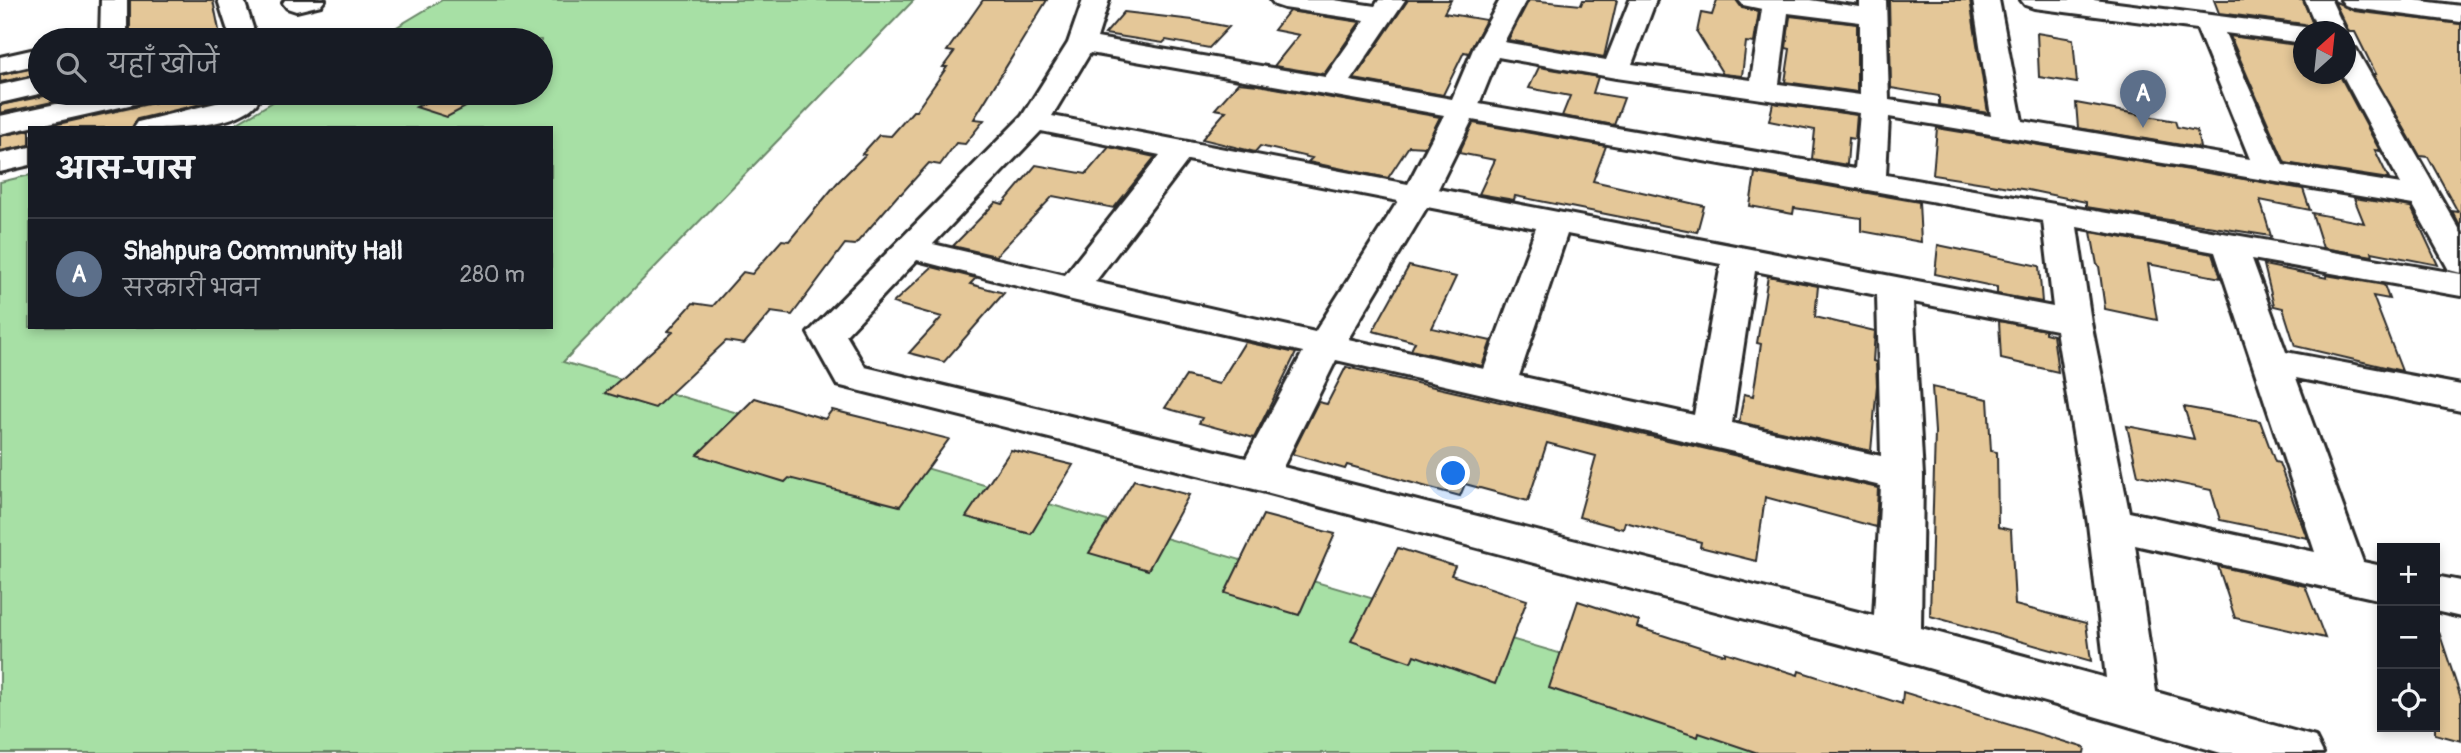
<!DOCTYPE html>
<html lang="hi">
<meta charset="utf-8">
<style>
body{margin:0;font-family:Pangolin,"Playpen Sans Deva",sans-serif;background:#20242c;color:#f1f3f6}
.controls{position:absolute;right:21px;bottom:21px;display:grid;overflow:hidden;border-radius:0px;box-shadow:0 4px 10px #0003}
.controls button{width:63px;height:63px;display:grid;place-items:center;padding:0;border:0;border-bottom:2px solid #363941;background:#171b24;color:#f1f3f6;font:35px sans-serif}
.compass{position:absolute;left:2293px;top:21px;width:63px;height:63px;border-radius:50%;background:#171b24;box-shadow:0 4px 10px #0003;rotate:27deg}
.you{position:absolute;left:1454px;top:474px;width:24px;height:24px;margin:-18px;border:5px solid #fff;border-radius:50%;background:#1a73e8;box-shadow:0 0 0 10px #1a73e833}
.badge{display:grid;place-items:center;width:46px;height:46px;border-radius:50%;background:#2563eb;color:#fff;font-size:23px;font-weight:700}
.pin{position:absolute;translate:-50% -58px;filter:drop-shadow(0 2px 4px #0008)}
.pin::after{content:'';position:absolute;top:37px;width:24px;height:21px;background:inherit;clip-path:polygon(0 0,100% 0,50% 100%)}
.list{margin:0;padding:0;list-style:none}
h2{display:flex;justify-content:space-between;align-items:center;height:91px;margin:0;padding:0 28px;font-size:30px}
h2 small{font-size:23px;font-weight:400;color:#9ea1a6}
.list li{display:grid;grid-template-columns:46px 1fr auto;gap:21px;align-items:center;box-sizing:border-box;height:112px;padding:0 28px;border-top:2px solid #363941}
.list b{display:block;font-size:26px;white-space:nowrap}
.list p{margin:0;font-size:23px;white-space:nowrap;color:#9ea1a6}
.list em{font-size:23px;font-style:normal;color:#9ea1a6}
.icon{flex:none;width:38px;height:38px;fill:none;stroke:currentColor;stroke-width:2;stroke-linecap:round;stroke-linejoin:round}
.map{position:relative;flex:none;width:2461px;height:753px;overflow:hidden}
.search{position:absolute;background:#171b24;box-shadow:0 4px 10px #0003;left:28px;top:28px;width:525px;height:77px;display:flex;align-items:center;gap:18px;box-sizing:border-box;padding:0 24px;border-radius:38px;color:#9ea1a6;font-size:26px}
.panel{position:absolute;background:#171b24;box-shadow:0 4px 10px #0003;left:28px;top:126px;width:525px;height:203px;border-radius:0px}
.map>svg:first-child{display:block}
.green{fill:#a7e0a5;stroke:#698668;stroke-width:2}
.building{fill:#e4c798;stroke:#2b2b2b;stroke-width:2}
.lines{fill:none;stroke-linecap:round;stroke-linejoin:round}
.minor-casing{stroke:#2b2b2b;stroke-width:6}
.minor{fill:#fff;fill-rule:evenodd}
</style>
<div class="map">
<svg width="2461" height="753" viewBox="0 0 2461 753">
<rect width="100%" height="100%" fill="#fff"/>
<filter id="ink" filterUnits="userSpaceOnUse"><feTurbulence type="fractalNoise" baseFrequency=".0143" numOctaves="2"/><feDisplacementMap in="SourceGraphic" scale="14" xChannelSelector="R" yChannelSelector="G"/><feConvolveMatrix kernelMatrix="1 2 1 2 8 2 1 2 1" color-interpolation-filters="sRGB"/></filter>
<g filter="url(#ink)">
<path class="green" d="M442,0H914L563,362L1901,753H0V182L30,175V327H551V128H225L234,125L288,93H541V40H375Z"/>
<path class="building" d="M130,0H213L221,40H130Z
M983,0H1047L974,119L984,120L965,144L956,143L940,165L929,163L901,194H899L855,245L845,244L792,315L771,312L744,344L726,341L655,408L605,393L673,332L668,331L693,303L713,306L743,272L752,274L782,240L789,241L837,183L865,155L862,154L879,135L891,136L913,111H916L947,67H943L954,52L947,51Z
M1408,0H1451L1444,13L1486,20L1469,53L1464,52L1443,95L1354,79Z
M1529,0L1581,5L1583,0H1617L1604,57L1508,40Z
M1717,0H1736L1742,8L1759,11L1754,43L1746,42L1742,76L1723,74L1697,32L1701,13L1712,15Z
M1889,0H1970L1988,113L1939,105V96L1891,88Z
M2214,0H2303L2315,29L2304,24L2219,13Z
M2334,1L2354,11L2461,24V228L2452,211L2458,212L2428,157L2420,156L2373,74H2376L2355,32H2349Z
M1289,11L1360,22L1324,74L1274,66L1299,35L1274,30Z
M1124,12L1193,20L1229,27L1209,48L1166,40L1163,43L1105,34Z
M1790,16L1857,24V92L1785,82L1790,49L1786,48Z
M2037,33L2073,39L2077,83L2039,77Z
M2230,36L2304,46V74H2339L2380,151L2375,150L2389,179L2285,163Z
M40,67V74L0,82V75Z
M1539,67L1598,77L1593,93L1624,98L1614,125L1562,116L1570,96L1529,88Z
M1238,83L1258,85L1440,117L1425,147L1409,146L1388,178L1308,162L1312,158L1260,146L1255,152L1202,139L1226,111L1215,109Z
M46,93H96L0,113V105L44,96Z
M163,93H212L214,101L137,119L132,128H40L157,102Z
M443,94L473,103L447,117L416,107Z
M1773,103L1857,115L1855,139L1849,138L1847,165L1812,159L1815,130L1769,121Z
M2076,103L2175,121L2177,127L2197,131L2200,148L2078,128Z
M1473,123L1606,146L1593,181L1704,206L1697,232L1515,196L1514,200L1479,194L1495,160L1459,153Z
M1937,128L2303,189L2310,210L2260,200L2271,236L2086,207V202L2028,190L1933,175Z
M30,130V145L0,151V136Z
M1109,147L1155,157L1114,208L1053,196L996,256L953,246L996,202L1003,204L1036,165L1086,174Z
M1755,173L1919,202L1921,242L1861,231V218L1794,208L1793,214L1750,206Z
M2354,198L2411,207L2438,265L2372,252L2373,256L2323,248L2312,213L2364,223Z
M2091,232L2213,254L2221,278L2148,264L2157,320L2105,309L2099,266L2097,265Z
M1938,245L2039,266L2042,302L1997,294V287L1935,274Z
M2264,265L2327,278L2326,275L2384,285L2389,299L2373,296L2402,371L2295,346L2283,308L2274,306Z
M1409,266L1456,277L1432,328L1491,341L1482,366L1411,350L1415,342L1373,331Z
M932,267L976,278L970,284L1004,293L944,362L909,353L942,317L893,303Z
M1768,276L1818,286L1815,317L1875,331L1873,361L1876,362L1877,385L1871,451L1739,422L1744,394L1753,396L1761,344L1757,343Z
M1999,321L2045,330V333L2053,335L2058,372L2001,359Z
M1245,342L1296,353L1254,438L1199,423L1202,418L1165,408L1186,376L1219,384Z
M1346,367L1878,488L1876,527L1765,497L1756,561L1700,547L1701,542L1625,522L1623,529L1579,517L1596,456L1547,443L1528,501L1465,484L1460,496L1347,465L1345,469L1292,454L1318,402L1327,404Z
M1932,387L1988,399L1991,451L1997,452L1998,527L2011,530L2015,605L2086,623L2091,661L1930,616L1935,432Z
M755,398L825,419L832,410L949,439L900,506L789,478L785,482L697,455Z
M2184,407L2260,421L2275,462L2279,463L2307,538L2220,520L2211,490L2138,475L2127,426L2194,439Z
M1011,450L1073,465L1031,534L966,517Z
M1134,480L1189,495L1148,570L1089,553Z
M1263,515L1335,534L1299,615L1225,593Z
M1398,548L1455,566L1451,575L1527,600L1495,684L1414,655L1411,662L1351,641Z
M2218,566L2305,586L2325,638L2235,618Z
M1578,601L1639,621L1637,627L1725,655V652L1798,675L1799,671L1902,704L1903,692L2085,748L2084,753H1758L1699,733L1698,737L1549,688Z
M2439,632L2461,698V741L2435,734V633Z"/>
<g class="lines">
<g class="minor-casing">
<path id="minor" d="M101,0H127V40H100Z
M218,0H244L257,40H231Z
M285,0H325L321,5L296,11L287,8L283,3Z
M1083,0H1109L1097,38L1325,77L1365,20L1284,8L1275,5L1271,0H1334L1375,6L1379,0H1405L1350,81L1452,99L1474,47L1500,0H1526L1504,42L1606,60L1630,0H1656L1632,64L1751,80L1762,9L1743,5L1739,0H1810L1860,7V0H1886L1889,100L1991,116L1973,0H1999L2022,121L2250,159L2197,29L2034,8L2025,5L2021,0H2094L2304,27L2315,32H2304V43L2225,33L2283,165L2401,184L2342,74H2346V47L2356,49L2461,233V273L2449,270L2413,205L1889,117L1886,175L2461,274V296L2252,259L2286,352L2461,385V411L2296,378L2363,562L2382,566V600L2135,545L2156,692L2315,737L2323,753H2221L1897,659L1258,490L837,385L808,333L1022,116L1068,43ZM1788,13L1860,22V95L1779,84ZM1090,53L1444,115L1408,184L1052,116ZM1498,57L1616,78L1860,113L1855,169L1479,104ZM1472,120L2043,221L2053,307L1438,189ZM1041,131L1160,155L1065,275L933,244ZM1188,160L1398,201L1315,332L1095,282ZM1427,207L1536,228L1484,369L1348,339ZM2077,227L2215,252L2315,552L2129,512L2091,322ZM1567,234L1721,264L1694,415L1519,376ZM917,260L1072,300L1303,352L1246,458L865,367L846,335ZM1755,271L1877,295L1881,456L1732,423ZM1913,302L2056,330L2088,524L2106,678L1921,628L1923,476ZM1336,360L1881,486L1874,616L1283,467Z
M2305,0H2331L2346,32V33L2319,32Z
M2341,0H2414L2461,6V22L2354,8L2345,5Z
M40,48V64L0,73V57Z
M40,76V93H43L0,103V85Z
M107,93H160L156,99L0,134V116Z
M234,93H262C252,130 165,128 134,128L138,122L220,102Z
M30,147V165L0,172V154Z
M2435,576L2461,581V617L2435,611Z"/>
</g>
<use href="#minor" class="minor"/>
</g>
</g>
</svg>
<div class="controls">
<button>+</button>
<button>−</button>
<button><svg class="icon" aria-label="locate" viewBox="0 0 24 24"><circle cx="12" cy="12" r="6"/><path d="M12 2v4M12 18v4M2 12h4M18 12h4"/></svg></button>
</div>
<svg class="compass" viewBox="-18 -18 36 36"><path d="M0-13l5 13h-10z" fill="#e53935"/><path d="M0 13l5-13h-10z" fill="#9ea1a6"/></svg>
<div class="you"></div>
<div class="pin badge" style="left:2143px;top:128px;background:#5c6f8a">A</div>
<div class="search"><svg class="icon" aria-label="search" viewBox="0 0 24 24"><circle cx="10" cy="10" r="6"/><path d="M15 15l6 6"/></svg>यहाँ खोजें</div>
<section class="panel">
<h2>आस-पास<small></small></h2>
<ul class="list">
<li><span class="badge" style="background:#5c6f8a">A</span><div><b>Shahpura Community Hall</b><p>सरकारी भवन</p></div><em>280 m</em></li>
</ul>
</section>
</div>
